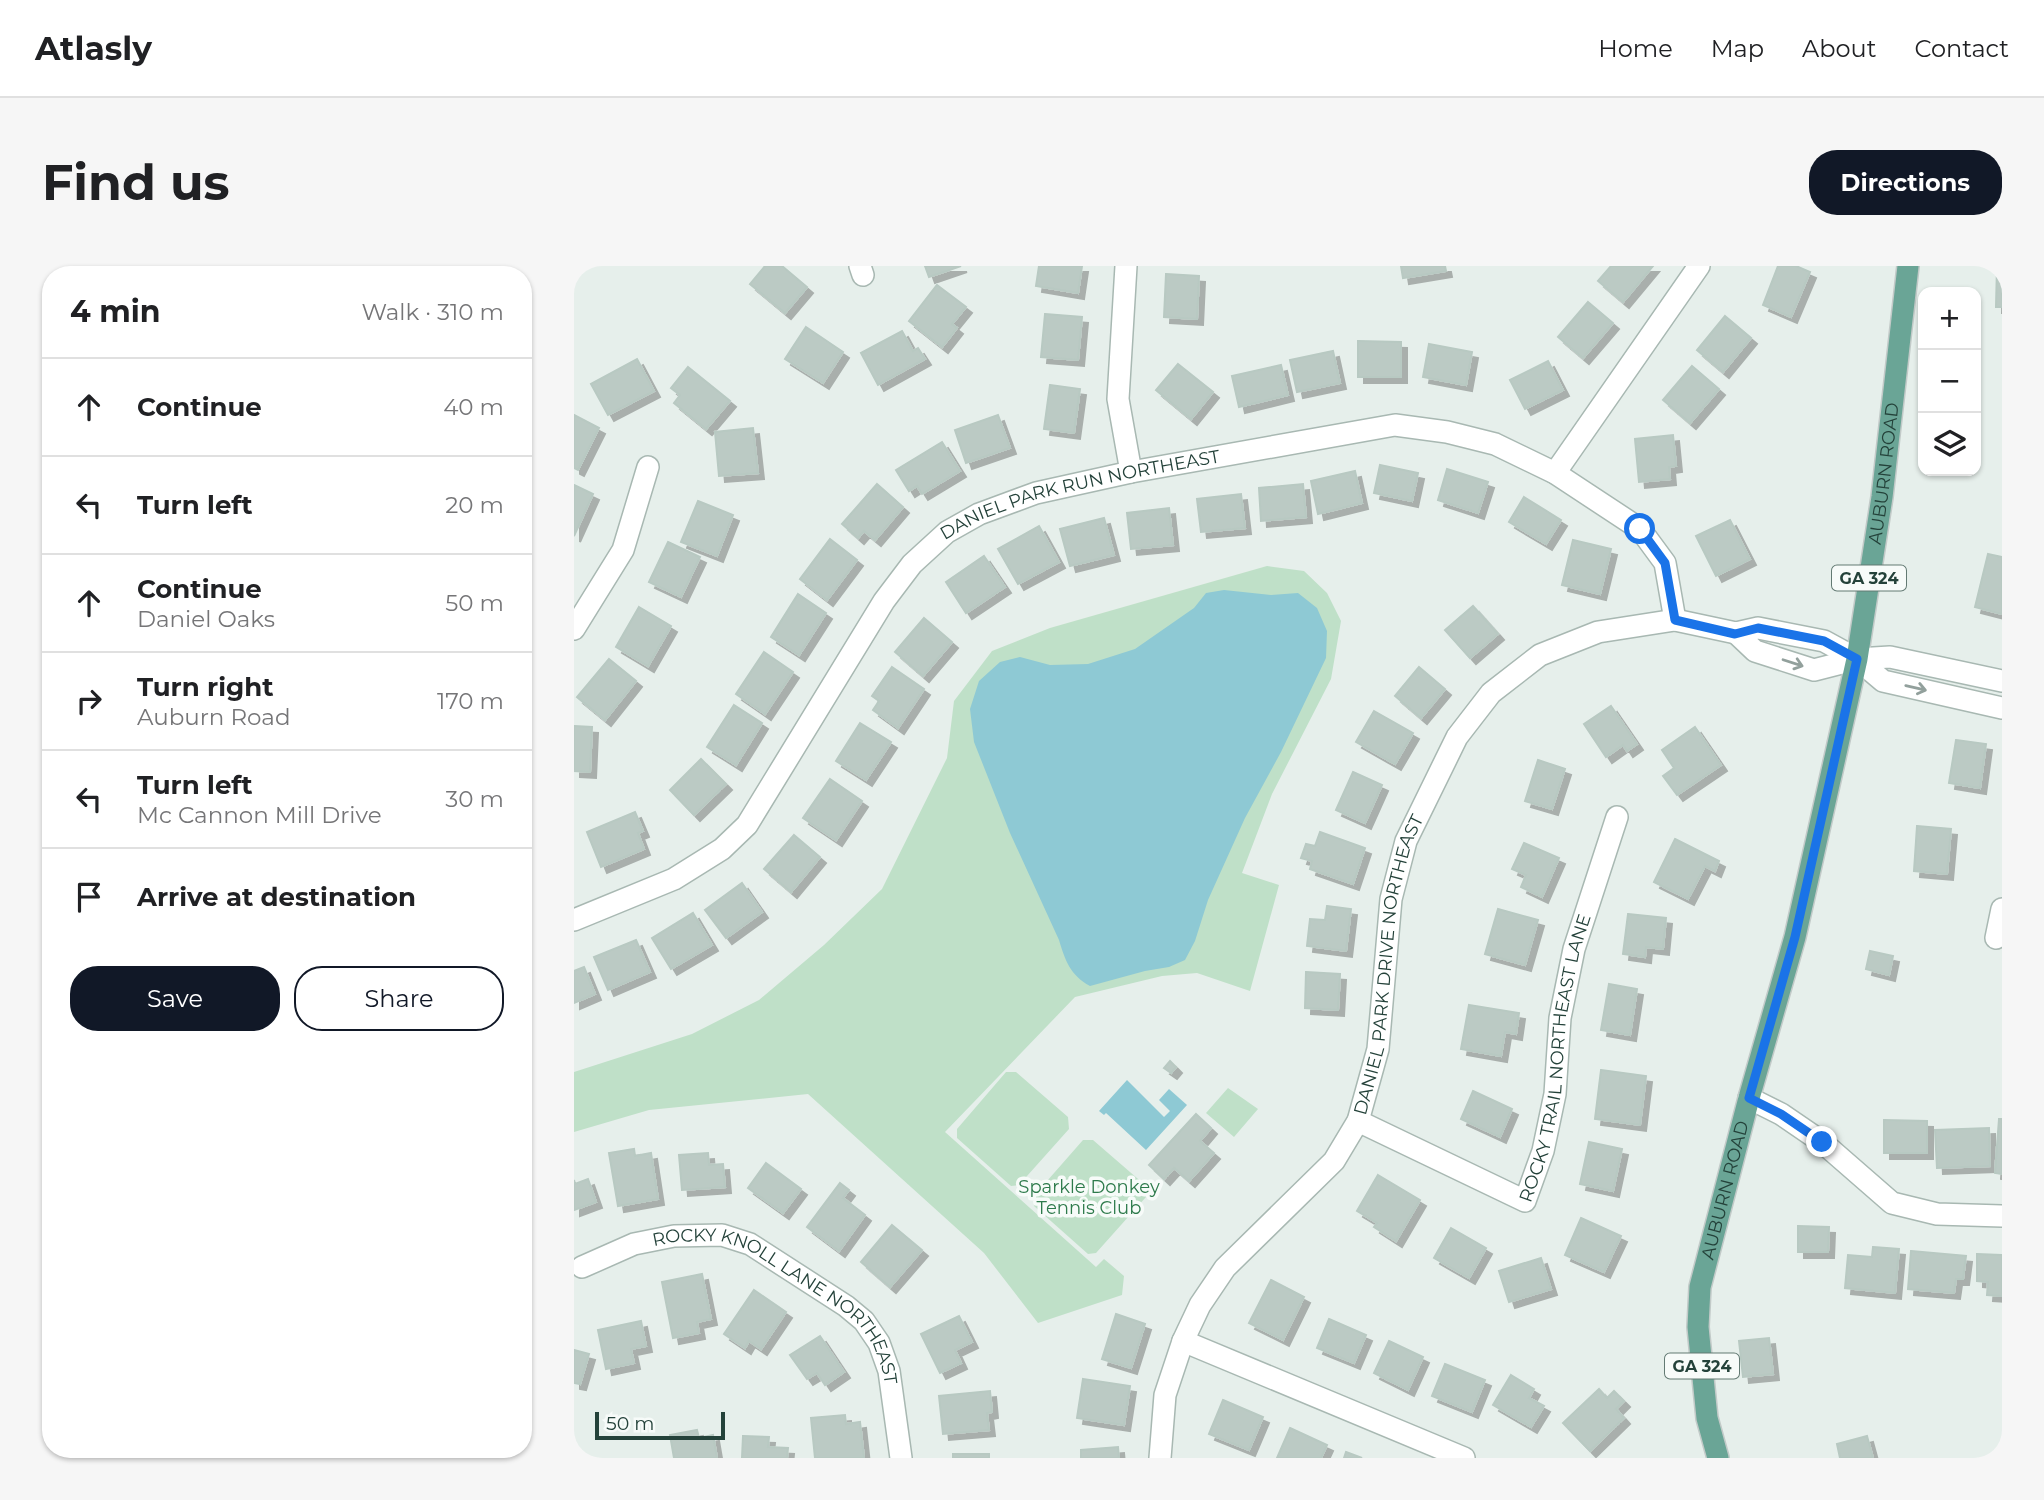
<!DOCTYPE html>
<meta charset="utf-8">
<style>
body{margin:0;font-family:Montserrat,sans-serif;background:#f6f6f6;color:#202124}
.controls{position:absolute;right:21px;top:21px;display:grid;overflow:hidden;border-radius:14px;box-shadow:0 2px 5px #0004}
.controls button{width:63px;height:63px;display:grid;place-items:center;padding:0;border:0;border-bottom:2px solid #e0e0e0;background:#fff;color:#202124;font:35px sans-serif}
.scale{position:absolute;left:21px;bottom:18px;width:130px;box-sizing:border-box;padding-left:7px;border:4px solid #24423a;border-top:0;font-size:19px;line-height:24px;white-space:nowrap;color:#24423a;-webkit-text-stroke:5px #f7fbf9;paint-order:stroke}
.stop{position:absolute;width:21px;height:21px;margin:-16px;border:5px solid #1a73e8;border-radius:50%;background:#fff}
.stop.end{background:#1a73e8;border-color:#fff;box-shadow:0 2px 7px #0008}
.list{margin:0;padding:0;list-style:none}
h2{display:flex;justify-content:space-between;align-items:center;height:91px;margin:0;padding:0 28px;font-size:30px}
h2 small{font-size:23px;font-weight:400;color:#757577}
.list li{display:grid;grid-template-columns:46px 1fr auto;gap:21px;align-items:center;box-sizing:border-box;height:98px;padding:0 28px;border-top:2px solid #e0e0e0}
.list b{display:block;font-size:26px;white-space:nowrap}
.list p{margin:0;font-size:23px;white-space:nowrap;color:#757577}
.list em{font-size:23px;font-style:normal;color:#757577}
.actions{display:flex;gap:14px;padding:21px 28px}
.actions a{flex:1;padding:16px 0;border:2px solid #111827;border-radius:28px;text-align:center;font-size:24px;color:#111827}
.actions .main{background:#111827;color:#fff}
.icon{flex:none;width:38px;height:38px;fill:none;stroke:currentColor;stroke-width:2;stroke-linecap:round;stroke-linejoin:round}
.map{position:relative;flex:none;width:1428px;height:1192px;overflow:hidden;border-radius:28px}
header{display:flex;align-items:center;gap:42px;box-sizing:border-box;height:98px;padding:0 35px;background:#fff;border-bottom:2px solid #e0e0e0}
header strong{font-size:33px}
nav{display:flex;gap:38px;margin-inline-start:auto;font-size:24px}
.intro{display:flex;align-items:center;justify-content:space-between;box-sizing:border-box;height:168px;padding:0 42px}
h1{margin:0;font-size:49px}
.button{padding:18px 32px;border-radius:28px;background:#111827;color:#fff;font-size:24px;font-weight:700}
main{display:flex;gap:42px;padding:0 42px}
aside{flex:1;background:#fff;border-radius:28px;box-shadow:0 2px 5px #0004}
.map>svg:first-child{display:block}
.green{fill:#bfe0c8}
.water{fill:#8ec9d4}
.building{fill:#bbcac4;stroke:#b8c9c2;stroke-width:2;filter:url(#shadow)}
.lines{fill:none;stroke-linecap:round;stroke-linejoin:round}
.minor-casing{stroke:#a8b8b2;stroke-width:24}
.primary-casing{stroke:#c2cac8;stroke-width:24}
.minor{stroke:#fff;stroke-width:21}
.primary{stroke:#6aa596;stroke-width:21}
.oneway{stroke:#92a09c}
.route{stroke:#1a73e8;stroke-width:9}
.labels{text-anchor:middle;stroke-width:7;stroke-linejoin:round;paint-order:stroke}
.shield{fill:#f7fbf9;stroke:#637a73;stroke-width:2}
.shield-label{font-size:16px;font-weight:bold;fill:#24423a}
.street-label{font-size:18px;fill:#24423a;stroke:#f7fbf9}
.park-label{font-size:18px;fill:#2d7a4b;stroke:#f7fbf9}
</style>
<header>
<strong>Atlasly</strong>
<nav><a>Home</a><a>Map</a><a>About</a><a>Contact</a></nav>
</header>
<div class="intro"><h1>Find us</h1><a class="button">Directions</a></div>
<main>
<aside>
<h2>4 min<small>Walk · 310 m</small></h2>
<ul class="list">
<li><svg class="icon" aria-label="ahead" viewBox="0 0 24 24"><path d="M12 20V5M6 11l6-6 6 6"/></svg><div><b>Continue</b></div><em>40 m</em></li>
<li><svg class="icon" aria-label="left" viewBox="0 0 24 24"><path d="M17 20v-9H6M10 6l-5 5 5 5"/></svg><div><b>Turn left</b></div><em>20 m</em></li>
<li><svg class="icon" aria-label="ahead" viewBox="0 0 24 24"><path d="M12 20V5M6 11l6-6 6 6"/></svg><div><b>Continue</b><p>Daniel Oaks</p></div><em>50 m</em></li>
<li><svg class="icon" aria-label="right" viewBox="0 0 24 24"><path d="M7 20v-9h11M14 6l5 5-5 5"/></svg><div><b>Turn right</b><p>Auburn Road</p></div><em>170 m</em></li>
<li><svg class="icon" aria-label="left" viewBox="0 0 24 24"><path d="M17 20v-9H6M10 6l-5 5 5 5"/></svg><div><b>Turn left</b><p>Mc Cannon Mill Drive</p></div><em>30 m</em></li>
<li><svg class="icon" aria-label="arrive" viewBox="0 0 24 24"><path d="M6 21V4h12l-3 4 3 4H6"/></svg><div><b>Arrive at destination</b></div></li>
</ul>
<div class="actions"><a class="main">Save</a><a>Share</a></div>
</aside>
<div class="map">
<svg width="1428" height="1192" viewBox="0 0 1428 1192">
<defs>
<filter id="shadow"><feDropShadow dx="6" dy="6" stdDeviation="0" flood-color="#0004"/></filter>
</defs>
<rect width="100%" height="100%" fill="#e6efeb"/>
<path class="green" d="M693,300L730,305L753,327L767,355L757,413L698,528L668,607L705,619L676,725L623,707L588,710L501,731L371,866L522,1001L530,993L550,1010L548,1029L464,1057L410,987L234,828L75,844L0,866V806L118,768L185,734L250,679L308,623L373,492L380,435L418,385L476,362Z
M432,806H442L494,851L495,863L445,919L437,920L383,872V863Z
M654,822L684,843L660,871L632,847Z
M509,874H519L571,919L572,931L522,987L514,988L460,940L459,931Z"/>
<path class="water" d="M650,324L697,329L724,327L743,342L753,365L752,392L707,486L671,552L634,634L621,675L611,694L595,701L571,705L516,720C496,709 491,694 485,674L436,567L400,476L396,443L405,415L426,396L446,391L476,399L514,398L561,383L620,342L632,327Z
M553,814L590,851L596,845L585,834L595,823L613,839L572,884L532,847L530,849L525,845Z"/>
<path class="building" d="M191,0H208L233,21L211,47L176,18Z
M351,0H387L355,11Z
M465,0H508L504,27L462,20Z
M827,0H871L872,5L829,12Z
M1037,0H1079L1049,36L1024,15Z
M1204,0H1222L1236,6L1217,51L1189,39Z
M1423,0H1428V41H1422Z
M592,8L625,10L623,53L590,51Z
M363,19L392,41L378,58L383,62L368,81L335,55Z
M1014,36L1039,57L1009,92L984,71Z
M471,48L508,51L504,94L467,91Z
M1151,50L1177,72L1149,106L1123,84Z
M232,61L269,86L249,117L211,93Z
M328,65L339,85L344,82L351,93L304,119L287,87Z
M784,75L827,76V111H784Z
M855,78L898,86L892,119L849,111Z
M759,85L766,117L723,126L716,94Z
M63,93L80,125L34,149L17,118Z
M974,95L989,124L951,143L936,114Z
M604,98L639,126L617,153L582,124Z
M707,99L714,129L665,141L658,110Z
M1118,100L1145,123L1116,157L1089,134Z
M114,101L156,135L132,163L100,137L106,129L97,122Z
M476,119L506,123L500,167L470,163Z
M0,149L25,162L4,204L0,202Z
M424,149L436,182L392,197L381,164Z
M179,162L184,207L145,210L141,166Z
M1099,169L1102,200L1095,201L1096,213L1065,216L1061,173Z
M368,176L386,205L348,228L343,220L335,225L322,204Z
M806,199L844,207L838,235L800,227Z
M873,203L914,216L904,247L864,234Z
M781,205L788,237L744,248L737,215Z
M303,218L329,241L301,274L290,265L284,272L268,258Z
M729,218L732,251L687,255L685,222Z
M0,219L19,228L0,270Z
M667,228L671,262L627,266L623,233Z
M950,231L987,254L972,278L935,256Z
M124,235L159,249L143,290L107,276Z
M595,242L599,279L557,283L553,247Z
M530,252L540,289L496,300L486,263Z
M1156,254L1176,293L1142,310L1122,270Z
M465,260L485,296L444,318L424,283Z
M256,273L283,294L253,334L226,313Z
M999,274L1037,283L1026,328L988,319Z
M94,276L126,291L107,331L75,316Z
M1414,288L1428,291V348L1401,341Z
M410,290L431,321L392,347L372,316Z
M224,328L252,347L225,389L197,371Z
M899,340L924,368L896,392L871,364Z
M65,341L97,360L74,400L42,381Z
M350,352L378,376L349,410L321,386Z
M190,386L219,406L191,448L162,428Z
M35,393L62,415L31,454L3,431Z
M318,401L350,423L324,462L299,444L305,435L298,430Z
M845,401L871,423L847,452L821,430Z
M160,439L188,457L162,499L133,481Z
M1037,440L1063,478L1053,485L1049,479L1032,491L1010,458Z
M800,445L839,467L821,498L782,476Z
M286,457L317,476L292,514L262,495Z
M0,460L18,461L16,506L0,505Z
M1121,461L1147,499L1103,529L1089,510L1100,502L1088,484Z
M1382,474L1412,478L1406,522L1375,517Z
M127,493L152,518L120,549L96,524Z
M964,494L991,503L978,543L951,535Z
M779,506L808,519L791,557L762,544Z
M256,513L288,535L262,574L229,552Z
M61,546L69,565L64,567L70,583L27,601L13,566Z
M1343,560L1377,563L1373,608L1340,605Z
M746,566L791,582L779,618L736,603L738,595L727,592L732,578L741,580Z
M220,569L246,591L217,626L190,603Z
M1101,573L1145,595L1141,605L1131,600L1114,633L1080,616Z
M950,577L985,592L968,631L947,621L952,609L938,603Z
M168,617L188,646L152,672L131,644Z
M753,640L777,643L772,685L733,680L736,653L751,654Z
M924,643L964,654L951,699L911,688Z
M119,647L138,679L97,703L78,672Z
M1054,648L1092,652L1089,683L1072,681L1071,691L1049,688Z
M62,674L76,706L34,724L20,691Z
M1296,685L1319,690L1315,709L1292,703Z
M10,701L21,728L0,737V705Z
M732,706L766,708L764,744L731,742Z
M1035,718L1063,723L1056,769L1027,764Z
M895,739L945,747L942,768L931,766L927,790L887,783Z
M596,795L602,801L597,807L590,802Z
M1027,804L1072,810L1066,859L1021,853Z
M899,825L938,843L926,871L887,853Z
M622,848L637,862L626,875L640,887L615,915L600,902L590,913L575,899Z
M1425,853H1428V908L1421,907Z
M1310,854L1353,855V887H1310Z
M1415,862L1416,900L1363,902L1361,864Z
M1015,876L1048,883L1039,925L1006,918Z
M60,883L61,890L77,887L84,933L44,940L35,887Z
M134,887L135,899L149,898L151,921L108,924L105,889Z
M192,897L227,923L209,947L174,922Z
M804,909L846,934L822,975L800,961L803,957L783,945Z
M14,913L22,936L0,944V914L1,918Z
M266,917L275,924L269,932L291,949L265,985L233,961Z
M1007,952L1047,970L1030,1006L991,989Z
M318,959L348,984L316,1021L287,996Z
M1224,960L1255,961L1254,986H1224Z
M877,962L912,982L895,1012L860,992Z
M1299,981L1325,983L1321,1027L1271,1022L1274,989L1298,991Z
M1337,985L1392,990L1389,1013H1382L1380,1027L1334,1023Z
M1403,988L1428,989V1030L1413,1029L1414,1016L1403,1015Z
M967,992L977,1023L935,1036L925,1005Z
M128,1008L137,1053L123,1056L125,1067L99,1072L88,1016Z
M697,1014L730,1031L709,1074L675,1057Z
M180,1024L212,1046L187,1083L175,1075L171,1082L150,1068Z
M542,1048L571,1058L557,1102L528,1093Z
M385,1050L398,1076L381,1084L387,1097L366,1107L347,1068Z
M755,1053L792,1069L780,1097L743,1082Z
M67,1055L72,1080L57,1083L60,1097L32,1103L24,1064Z
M246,1070L270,1106L251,1119L243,1107L233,1113L216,1089Z
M1195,1072L1199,1108L1169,1111L1165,1075Z
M815,1075L849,1091L834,1124L800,1107Z
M0,1084L15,1088L6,1118L0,1117Z
M871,1098L911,1114L898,1146L858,1130Z
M937,1109L960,1123L955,1132L970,1140L957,1161L919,1139Z
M509,1113L556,1120L550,1159L503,1152Z
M1025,1123L1033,1132L1040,1125L1050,1135L1042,1143L1050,1152L1016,1185L989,1157Z
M416,1125L418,1146L413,1147L415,1164L369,1168L365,1130Z
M649,1134L689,1151L675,1184L635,1168Z
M271,1149L272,1158L286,1156L290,1192H241L237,1152Z
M716,1162L753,1179L747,1192H703Z
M123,1164L125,1172L139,1169L143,1192H100L96,1169Z
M169,1170L195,1171L194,1181L214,1182L213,1192H168Z
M1293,1170L1299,1192H1266L1263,1178Z
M544,1181L545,1192H507V1184Z
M772,1186L788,1192H770Z
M379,1188H415V1192H379Z"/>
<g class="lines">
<g class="minor-casing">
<g id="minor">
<path d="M286,0L289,9"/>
<path d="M552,0L544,133L557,206"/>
<path d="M981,207L1125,0"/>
<path d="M0,363L49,284L74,201"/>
<path d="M1162,367L1181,385L1240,404L1283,393L1316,391L1428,415"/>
<path id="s1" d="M0,654L100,613L148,583L173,559L310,335L338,298L373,266L405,248L462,227L557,206L821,159L873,166L921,178L981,207L1066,263L1091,297L1101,354"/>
<path d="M1422,672L1428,643"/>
<path d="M1175,832L1207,848L1248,876L1318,937L1363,948L1428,950"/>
<path id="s2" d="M784,855L951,935L969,885L981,828L986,752L1000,683L1043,551"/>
<path id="s3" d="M8,1001L60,978L100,970L148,969L176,978L272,1040L290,1055L305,1077L315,1105L327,1192"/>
<path d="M609,1075L890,1192"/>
<path id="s4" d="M586,1192L591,1129L609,1075L626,1039L651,1002L760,895L784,855L804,783L817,633L832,575L883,471L917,427L966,389L1024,366L1101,354L1162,367L1184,362L1250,375L1283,393L1309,415L1428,442"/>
</g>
</g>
<g class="primary-casing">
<g id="primary">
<path id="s5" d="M1144,1192L1133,1152L1124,1061L1126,1021L1175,832L1221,671L1283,393L1308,231L1334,0"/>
</g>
</g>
<use href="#minor" class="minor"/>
<use href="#primary" class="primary"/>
</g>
<defs><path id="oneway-shaft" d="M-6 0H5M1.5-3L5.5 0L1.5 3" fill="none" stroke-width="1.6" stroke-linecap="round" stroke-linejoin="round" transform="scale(1.75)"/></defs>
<g class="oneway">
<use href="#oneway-shaft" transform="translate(1219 397) rotate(18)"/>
<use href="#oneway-shaft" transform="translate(1342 422) rotate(13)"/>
</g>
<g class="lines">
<path class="route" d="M1066,263L1091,297L1101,354L1161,368L1184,362L1250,375L1283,393L1221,671L1175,832L1207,848L1248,876"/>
</g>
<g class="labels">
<g class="shield">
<rect x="1258" y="299.5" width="74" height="25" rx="5"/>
<rect x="1091" y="1087.5" width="74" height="25" rx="5"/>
</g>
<g class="shield-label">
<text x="1295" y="318">GA 324</text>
<text x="1128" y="1106">GA 324</text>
</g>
<g class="street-label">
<text dy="6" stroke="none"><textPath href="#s5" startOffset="1008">AUBURN ROAD</textPath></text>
<text dy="6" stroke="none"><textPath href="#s1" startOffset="695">DANIEL PARK RUN NORTHEAST</textPath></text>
<text dy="6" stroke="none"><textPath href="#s4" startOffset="564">DANIEL PARK DRIVE NORTHEAST</textPath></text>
<text dy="6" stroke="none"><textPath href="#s2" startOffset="332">ROCKY TRAIL NORTHEAST LANE</textPath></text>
<text dy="6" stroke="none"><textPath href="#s5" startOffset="273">AUBURN ROAD</textPath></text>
<text dy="6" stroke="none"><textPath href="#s3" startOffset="229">ROCKY KNOLL LANE NORTHEAST</textPath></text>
</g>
<g class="park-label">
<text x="515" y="927">Sparkle Donkey<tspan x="515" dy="21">Tennis Club</tspan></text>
</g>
</g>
</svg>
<div class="controls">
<button>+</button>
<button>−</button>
<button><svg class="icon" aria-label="layers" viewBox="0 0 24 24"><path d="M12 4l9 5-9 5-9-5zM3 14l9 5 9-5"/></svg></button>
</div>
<div class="scale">50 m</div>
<div class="stop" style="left:1066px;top:263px"></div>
<div class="stop end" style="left:1248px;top:876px"></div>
</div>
</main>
